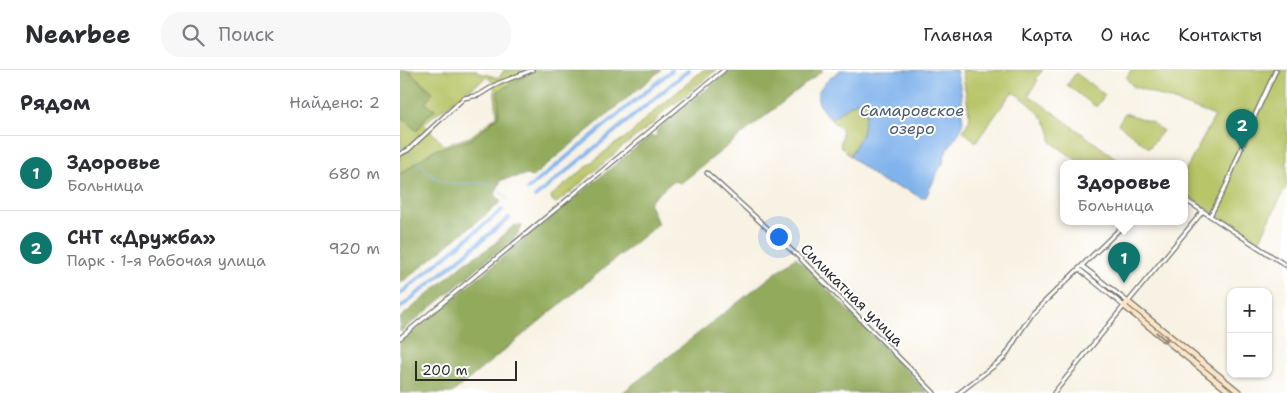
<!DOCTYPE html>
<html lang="ru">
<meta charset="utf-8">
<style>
body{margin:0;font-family:"Shantell Sans",sans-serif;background:#f7f7f7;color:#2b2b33}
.controls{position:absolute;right:15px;bottom:15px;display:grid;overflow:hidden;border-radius:10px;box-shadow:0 1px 4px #0004}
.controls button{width:45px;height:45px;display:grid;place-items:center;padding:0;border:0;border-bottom:1px solid #e1e1e2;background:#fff;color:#2b2b33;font:25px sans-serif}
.scale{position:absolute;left:15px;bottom:12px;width:102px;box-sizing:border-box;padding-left:5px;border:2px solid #2b2b2b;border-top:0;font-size:14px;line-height:18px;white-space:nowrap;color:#2b2b2b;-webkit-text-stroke:4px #fff;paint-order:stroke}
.you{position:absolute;left:378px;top:166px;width:18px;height:18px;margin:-12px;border:4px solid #fff;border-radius:50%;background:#1a73e8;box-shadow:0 0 0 8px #1a73e833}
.badge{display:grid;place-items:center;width:32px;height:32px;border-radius:50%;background:#0f766e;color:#fff;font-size:16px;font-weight:700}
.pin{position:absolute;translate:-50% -41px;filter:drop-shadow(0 1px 2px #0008)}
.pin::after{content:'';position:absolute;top:26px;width:18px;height:15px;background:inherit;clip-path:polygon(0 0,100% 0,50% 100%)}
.popup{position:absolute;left:660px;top:90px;width:128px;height:65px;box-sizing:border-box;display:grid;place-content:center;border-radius:10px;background:#fff;filter:drop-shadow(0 1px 4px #0005);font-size:16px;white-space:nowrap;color:#7c7c81}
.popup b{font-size:19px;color:#2b2b33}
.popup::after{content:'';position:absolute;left:50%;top:100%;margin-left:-10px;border:10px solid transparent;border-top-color:#fff}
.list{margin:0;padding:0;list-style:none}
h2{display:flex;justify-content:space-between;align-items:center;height:65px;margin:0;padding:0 20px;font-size:21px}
h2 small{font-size:16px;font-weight:400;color:#7c7c81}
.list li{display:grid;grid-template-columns:32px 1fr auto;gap:15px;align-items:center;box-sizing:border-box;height:75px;padding:0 20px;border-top:1px solid #e1e1e2}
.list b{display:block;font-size:19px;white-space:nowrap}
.list p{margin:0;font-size:16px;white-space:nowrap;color:#7c7c81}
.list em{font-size:16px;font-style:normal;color:#7c7c81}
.icon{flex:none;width:28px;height:28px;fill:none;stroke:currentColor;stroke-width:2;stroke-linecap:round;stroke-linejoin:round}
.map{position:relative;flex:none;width:887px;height:323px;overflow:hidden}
header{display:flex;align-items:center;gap:30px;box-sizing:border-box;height:70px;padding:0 25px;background:#fff;border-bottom:1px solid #e1e1e2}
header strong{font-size:24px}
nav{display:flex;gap:28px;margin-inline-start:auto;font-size:18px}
.search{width:350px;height:45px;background:#f7f7f7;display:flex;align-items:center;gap:12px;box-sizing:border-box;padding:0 18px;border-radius:20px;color:#7c7c81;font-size:19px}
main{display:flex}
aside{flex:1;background:#fff}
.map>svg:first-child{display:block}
.green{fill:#b8c567;stroke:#727849;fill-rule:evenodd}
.forest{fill:#92aa5c;stroke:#5e6a44}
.water{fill:#80b2ec;stroke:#566e8c}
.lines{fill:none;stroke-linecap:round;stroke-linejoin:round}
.stream{stroke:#80b2ec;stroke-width:1}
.canal{stroke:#80b2ec;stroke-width:4}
.street-casing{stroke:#72716b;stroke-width:5.5}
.secondary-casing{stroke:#72716b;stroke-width:7}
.street{stroke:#fff;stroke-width:3}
.secondary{stroke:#fde5c5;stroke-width:4.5}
.oneway{stroke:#948878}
.labels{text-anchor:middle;stroke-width:4;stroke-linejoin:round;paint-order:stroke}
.street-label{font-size:15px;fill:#2b2b2b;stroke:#fff}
.water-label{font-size:16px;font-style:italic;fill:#495a6f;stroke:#fff}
</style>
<header>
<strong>Nearbee</strong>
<div class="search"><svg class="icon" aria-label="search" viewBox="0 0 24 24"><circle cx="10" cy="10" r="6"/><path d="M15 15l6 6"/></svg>Поиск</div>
<nav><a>Главная</a><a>Карта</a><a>О нас</a><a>Контакты</a></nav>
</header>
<main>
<aside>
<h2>Рядом<small>Найдено: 2</small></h2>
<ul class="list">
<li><span class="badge">1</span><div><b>Здоровье</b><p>Больница</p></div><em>680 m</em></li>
<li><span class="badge">2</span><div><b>СНТ «Дружба»</b><p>Парк · 1-я Рабочая улица</p></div><em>920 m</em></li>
</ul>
</aside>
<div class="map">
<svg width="887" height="323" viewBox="0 0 887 323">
<rect width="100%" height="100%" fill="#fff"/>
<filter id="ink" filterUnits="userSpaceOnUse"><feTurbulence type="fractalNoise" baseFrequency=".02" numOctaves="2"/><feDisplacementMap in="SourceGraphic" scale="10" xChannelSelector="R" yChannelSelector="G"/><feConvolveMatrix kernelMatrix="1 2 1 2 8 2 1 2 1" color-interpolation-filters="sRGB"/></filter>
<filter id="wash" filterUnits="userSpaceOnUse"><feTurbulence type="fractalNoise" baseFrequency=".0096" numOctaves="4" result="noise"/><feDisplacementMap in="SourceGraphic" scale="20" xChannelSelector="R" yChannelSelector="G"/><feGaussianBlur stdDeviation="1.12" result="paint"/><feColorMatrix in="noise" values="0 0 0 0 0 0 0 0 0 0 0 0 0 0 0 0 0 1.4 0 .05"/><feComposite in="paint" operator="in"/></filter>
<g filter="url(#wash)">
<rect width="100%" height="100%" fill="#f7f2e3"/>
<path class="green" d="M8,0H77L80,3L99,8L104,0H136L99,21V46L70,70L34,80L0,104V46L17,61L26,47L35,40L25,33L33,22ZM87,7L94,14L97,46L70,67L44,75L24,54L33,46Z
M303,0H316L289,22L282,29L267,38L255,52L222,77L173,120L156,133L152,130L151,126L157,121L212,76L231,64L243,51Z
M562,0H643L636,8L638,10L629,25L724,94H682L651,72C653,52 628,30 612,22L576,72L563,61L570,49Z
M731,0H887V115L858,173L784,123V103L815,46L733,16L726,8Z
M676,3L705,25L696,37L667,15Z
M464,28L467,29L469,32C467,52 462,69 450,86L440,76C443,57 444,62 430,49L447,37Z
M725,43L751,52L763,61L749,78L718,54Z"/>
<path class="forest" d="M0,0H8L33,23L25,33L35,39L26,47L17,61L0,46Z
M136,0H261L132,107L126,105L101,110L95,124L101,132L0,214V104L34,80L70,70L99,46L98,21Z
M330,0H423L281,113L273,111L249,132L258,154L52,323H0V272L250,66L256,67L257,60Z
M118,155L122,156C115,174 96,181 83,193C56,217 29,240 0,262V248L65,193L92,176L113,156Z
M396,187L528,323H222Z"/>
<path class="water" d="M440,0H556C560,15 563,26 562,42C562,48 564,51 562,57C557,69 542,81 543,94L539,99L526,127L521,128L508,120L482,112L450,86L462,64L468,30L464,28L447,37L430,49C408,25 418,18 440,0Z"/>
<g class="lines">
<path class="stream" d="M0,75C15,84 25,105 41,111C69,120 85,101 107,129"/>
<path class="canal" d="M128,119L272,0
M135,127L289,0
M0,224L102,140
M0,238L109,148"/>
</g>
</g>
<g filter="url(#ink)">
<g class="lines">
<g class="street-casing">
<path id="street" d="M0,84L8,80L64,28L79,25L97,14L132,0
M307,103L400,188L534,323
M784,129L887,196
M810,146L827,114L851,54L876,0
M682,196L728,232L803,141
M0,268L324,0
M559,323L604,288L620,262L633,243L727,152
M654,323L724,236L679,199"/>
</g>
<g class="secondary-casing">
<path id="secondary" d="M831,323L724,236L728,232L840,323"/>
</g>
<use href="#street" class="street"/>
<use href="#secondary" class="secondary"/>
</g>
<defs><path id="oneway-shaft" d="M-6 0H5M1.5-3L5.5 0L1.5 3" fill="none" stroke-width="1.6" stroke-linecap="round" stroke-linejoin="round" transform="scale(1.25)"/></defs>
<use class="oneway" href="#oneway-shaft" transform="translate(762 267) rotate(39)"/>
</g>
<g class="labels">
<g class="street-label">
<text transform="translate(452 225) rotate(45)" y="5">Силикатная улица</text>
</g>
<g class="water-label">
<text x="512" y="46">Самаровское<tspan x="512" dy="18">озеро</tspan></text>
</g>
</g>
</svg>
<div class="controls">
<button>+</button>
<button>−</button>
</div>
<div class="scale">200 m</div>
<div class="you"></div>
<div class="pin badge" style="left:724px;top:213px">1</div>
<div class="popup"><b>Здоровье</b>Больница</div>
<div class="pin badge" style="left:842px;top:80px">2</div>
</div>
</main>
